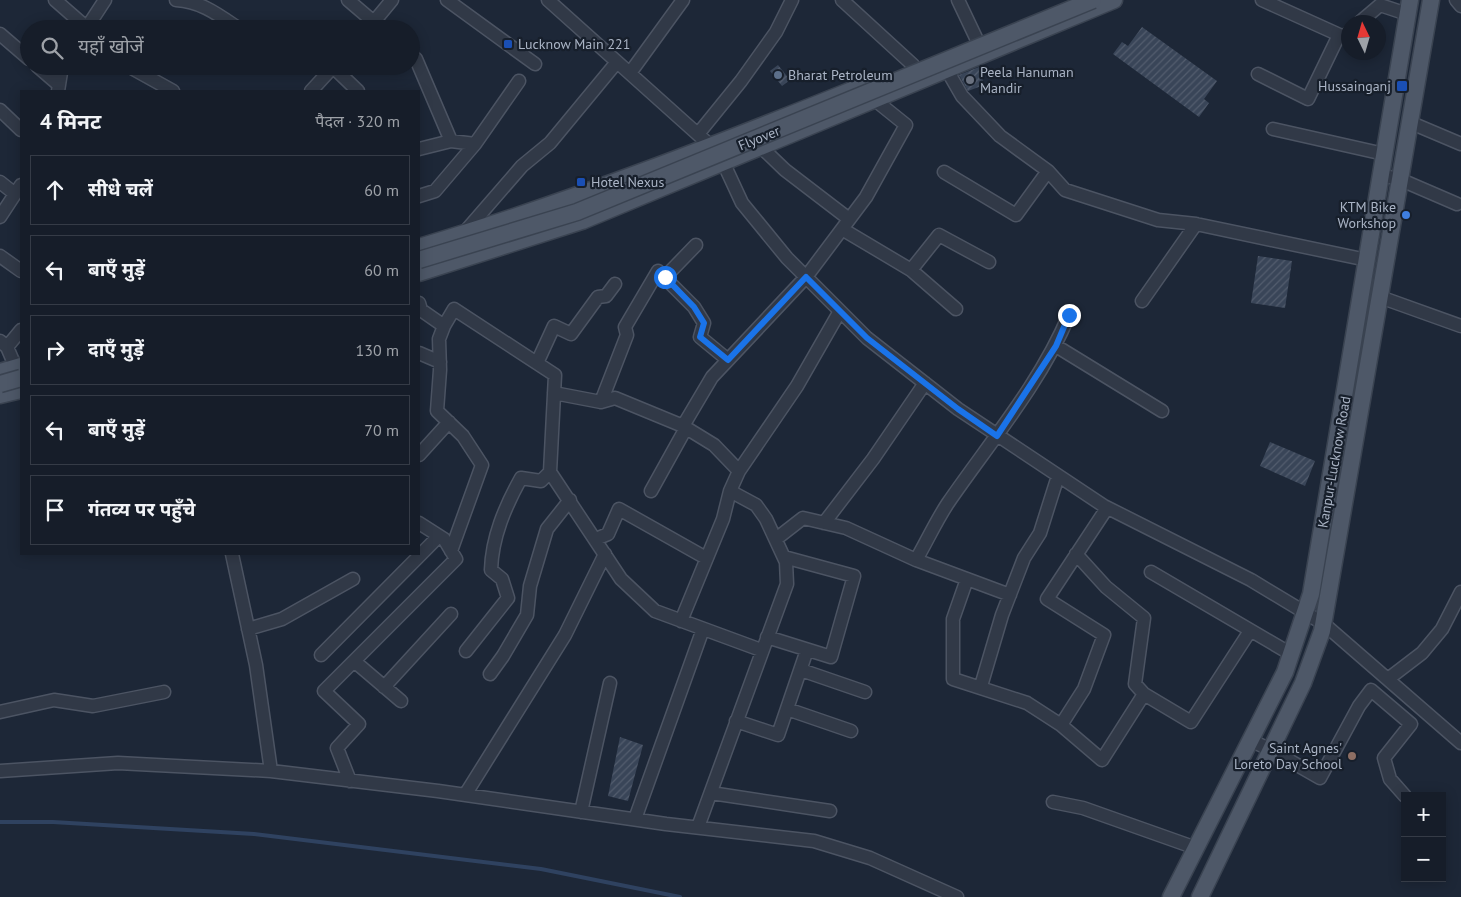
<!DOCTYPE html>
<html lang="hi">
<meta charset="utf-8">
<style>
body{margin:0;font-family:"PT Sans","Noto Sans Devanagari",sans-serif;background:#232a35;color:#f1f3f6}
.controls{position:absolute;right:15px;bottom:15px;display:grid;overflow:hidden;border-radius:0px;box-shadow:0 2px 12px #0003}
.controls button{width:45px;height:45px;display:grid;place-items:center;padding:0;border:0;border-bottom:1px solid #353b46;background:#161d29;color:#f1f3f6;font:25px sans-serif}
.compass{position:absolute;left:1341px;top:15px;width:45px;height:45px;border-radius:50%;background:#161d29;box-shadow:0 2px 12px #0003;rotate:355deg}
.stop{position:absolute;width:15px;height:15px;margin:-11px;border:4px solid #1a73e8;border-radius:50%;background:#fff}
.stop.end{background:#1a73e8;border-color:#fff;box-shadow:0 1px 5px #0008}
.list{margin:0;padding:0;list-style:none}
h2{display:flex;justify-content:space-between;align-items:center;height:65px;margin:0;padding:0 20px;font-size:21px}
h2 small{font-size:16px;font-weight:400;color:#9ea2a8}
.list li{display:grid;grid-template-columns:32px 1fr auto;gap:15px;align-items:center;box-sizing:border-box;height:70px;margin:0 10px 10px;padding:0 10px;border:1px solid #353b46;border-radius:0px}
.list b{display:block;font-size:19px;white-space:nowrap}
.list em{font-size:16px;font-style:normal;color:#9ea2a8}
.icon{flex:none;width:28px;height:28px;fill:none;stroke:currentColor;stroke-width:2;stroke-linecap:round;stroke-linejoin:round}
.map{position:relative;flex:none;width:1461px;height:897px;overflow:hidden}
.search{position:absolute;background:#161d29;box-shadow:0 2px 12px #0003;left:20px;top:20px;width:400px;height:55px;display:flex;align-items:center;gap:12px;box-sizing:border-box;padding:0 18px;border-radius:28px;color:#9ea2a8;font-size:19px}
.panel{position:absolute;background:#161d29;box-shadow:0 2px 12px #0003;left:20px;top:90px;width:400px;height:465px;border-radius:0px}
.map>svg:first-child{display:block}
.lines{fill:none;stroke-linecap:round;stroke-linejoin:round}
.stream{stroke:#2f4260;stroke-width:4}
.building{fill:url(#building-hatch)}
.minor-casing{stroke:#4c5463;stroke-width:15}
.major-casing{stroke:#3a4351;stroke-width:19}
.minor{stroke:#313947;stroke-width:12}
.major{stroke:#4e5868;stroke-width:16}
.major-bridge-casing{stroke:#3a4351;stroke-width:19;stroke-linecap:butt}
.major-bridge{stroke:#4e5868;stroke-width:16}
.route{stroke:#1a73e8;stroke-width:6}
.transit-dot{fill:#1a4fb4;stroke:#171f2b;stroke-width:2}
.service-dot{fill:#5c6f8a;stroke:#171f2b;stroke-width:2}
.worship-dot{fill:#6b7280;stroke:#171f2b;stroke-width:2}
.shop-dot{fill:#3f7fe0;stroke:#171f2b;stroke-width:2}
.education-dot{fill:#8d6e63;stroke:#171f2b;stroke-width:2}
.labels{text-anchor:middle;stroke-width:4.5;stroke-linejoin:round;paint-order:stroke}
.poi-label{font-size:14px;fill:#aab4c5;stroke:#171f2b;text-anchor:start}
.street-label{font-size:14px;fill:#aab4c5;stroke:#171f2b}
</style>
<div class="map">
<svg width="1461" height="897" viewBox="0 0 1461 897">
<defs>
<pattern id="building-hatch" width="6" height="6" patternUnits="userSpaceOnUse" patternTransform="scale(1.25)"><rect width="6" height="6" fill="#394558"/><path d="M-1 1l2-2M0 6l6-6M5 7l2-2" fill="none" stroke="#535d6e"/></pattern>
</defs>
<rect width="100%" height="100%" fill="#1d2737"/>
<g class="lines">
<path class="stream" d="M0,822H53L254,834L541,869L680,897"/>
</g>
<path class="building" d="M1142,27L1217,81L1204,99L1209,103L1199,117L1113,54L1122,42L1128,46Z
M778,65L790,80L782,86L770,71Z
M979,67L984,85L968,91L959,75Z
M1258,256L1292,261L1285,308L1251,303Z
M1270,442L1315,461L1305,486L1260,466Z
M620,737L643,745L628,801L608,796Z"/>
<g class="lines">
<g class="minor-casing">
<path id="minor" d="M55,0L87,28
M176,0C199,1 216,13 235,26
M348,0L382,29
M447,0L535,64
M548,0L712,147L723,162L742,203L787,258L867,338L958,409L1104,506L1251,580L1324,624L1461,743
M842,0L913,65L921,80
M958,0L977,40
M1262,0L1344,37L1348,33
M1456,0L1461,6
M1360,22L1380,5L1407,14
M86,29L105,0
M368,29L392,0
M0,34L29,59
M411,54L416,59L451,141
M37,66L59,85
M128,66L173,91
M333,67L358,91
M947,70L962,96L1000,136L1048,171L1065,190L1158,220L1196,224L1367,260
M630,73L683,0
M1258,74L1308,99L1339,35
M58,91L62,66
M311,91L334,66
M0,110L21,130
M1409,122L1461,144
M1273,129L1384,154
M698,134L741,81L776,32L792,0
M761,147L785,170L849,219
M419,149L451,141L475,144L519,81
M944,172L1016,215L1048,171
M1380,175L1399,179L1457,204
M0,182L15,194
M419,196L435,191L475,144
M0,217L21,185
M842,229L911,270L956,309
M464,233L522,166L550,143L617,62
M0,256L21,271
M911,270L939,235L989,262
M665,277L696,245
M1380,297L1461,326
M1142,301L1196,224
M419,303L421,310L444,326L454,309L555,375L550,472L621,579L655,611L761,650
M444,326L439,339L440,370L437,411L463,436L482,465L451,551
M0,341L7,347L19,375
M1056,346L1162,411
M7,347L21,330
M419,353L440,362
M537,363L554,326L571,334L598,297L606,296L615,284
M554,393L601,402L615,398L683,426L714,445L739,471
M601,402L627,335L625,327L658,271L694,307L704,323L700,337L728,360
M683,426L712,377L806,277L866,197L906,125L875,100
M419,455L449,422
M651,491L686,428
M824,523L873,459L925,383
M596,539L608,534L619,509L706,558
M776,539L803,518L846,528L916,560C927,541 936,521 948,503C990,442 1040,384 1069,315
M232,554L256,665L271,771L438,791L666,824L814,841L870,858L957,897
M1076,554L1106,587L1144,618L1135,684L1144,694
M916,560L1010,595
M1151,572L1291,654
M967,579L953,619V679L1027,703L1061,725L1102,760L1144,694L1191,722L1250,631
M681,621L723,519L730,491L739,471L797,386L840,311
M248,629L282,619L353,579
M767,637L831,657L854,576L784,557
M466,651L508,598L502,579L491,570C492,537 505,507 521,478L541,481L550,472
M321,655L439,536
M354,661L401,701
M801,670L865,692
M490,674L503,656L527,615L530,586L547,529L570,500
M1388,679L1422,653L1442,629L1461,592
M981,686L1002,615L1024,558L1040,533L1058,476
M384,687L451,614
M787,709L851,731
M0,712L54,700L93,706L164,692
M736,721L778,735L807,650
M1061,725L1084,689L1104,635L1047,599L1107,508
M1250,740L1271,750L1320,778L1359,706L1371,690L1411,724L1384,758L1390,779L1405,796
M0,771L118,763L271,771
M350,781L337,748L359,724L324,691L456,559L444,539L419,523
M711,793L830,811
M465,795L565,635L605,554
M1053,802L1083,808L1196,848
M581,812L610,683
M635,819L703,629
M698,827L787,584L786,562L766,519L756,505L730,491"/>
</g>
<g class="major-casing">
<path id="major" d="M419,247C573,201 723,142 872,82
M419,273L582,221L1114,0
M0,372L21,366
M0,395L21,390
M1171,897L1285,672L1311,594L1410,0
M1200,897L1303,683L1322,631L1431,0"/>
</g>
<use href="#minor" class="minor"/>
<use href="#major" class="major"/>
<g class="major-bridge-casing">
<path id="major-bridge" d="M419,260L577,212L1093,0
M0,384L21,378"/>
</g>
<use href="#major-bridge" class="major-bridge"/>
</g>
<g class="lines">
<path class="route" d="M665,277L694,307L704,323L700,337L728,360L806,277L867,338L958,409L997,436L1056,346L1069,315"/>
</g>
<g class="transit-dot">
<rect x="503" y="39" width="10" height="10" rx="2.5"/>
<rect x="1396" y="80" width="12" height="12" rx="2.5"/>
<rect x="576" y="177" width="10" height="10" rx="2.5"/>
</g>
<circle class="service-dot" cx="778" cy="75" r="5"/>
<circle class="worship-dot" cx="970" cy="80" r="5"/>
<circle class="shop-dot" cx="1406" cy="215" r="5"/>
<circle class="education-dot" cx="1352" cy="756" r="5"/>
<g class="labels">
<g class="poi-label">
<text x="518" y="49">Lucknow Main 221</text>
<text x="980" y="77">Peela Hanuman<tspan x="980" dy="16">Mandir</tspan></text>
<text x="788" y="80">Bharat Petroleum</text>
<text x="1391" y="91" text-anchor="end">Hussainganj</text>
<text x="591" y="187">Hotel Nexus</text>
<text x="1396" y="212" text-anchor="end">KTM Bike<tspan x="1396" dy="16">Workshop</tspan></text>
<text x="1342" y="753" text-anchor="end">Saint Agnes'<tspan x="1342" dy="16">Loreto Day School</tspan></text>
</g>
<g class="street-label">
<text transform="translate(759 138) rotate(-22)" y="5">Flyover</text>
<text transform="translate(1334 462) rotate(-80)" y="5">Kanpur-Lucknow Road</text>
</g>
</g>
</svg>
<div class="controls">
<button>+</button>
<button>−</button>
</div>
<svg class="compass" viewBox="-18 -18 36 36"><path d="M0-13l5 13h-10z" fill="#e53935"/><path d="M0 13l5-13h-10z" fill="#9ea2a8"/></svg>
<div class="stop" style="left:665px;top:277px"></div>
<div class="stop end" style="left:1069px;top:315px"></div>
<div class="search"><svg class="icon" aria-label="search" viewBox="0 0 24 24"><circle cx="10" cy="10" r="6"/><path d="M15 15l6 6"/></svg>यहाँ खोजें</div>
<section class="panel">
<h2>4 मिनट<small>पैदल · 320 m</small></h2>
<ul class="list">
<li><svg class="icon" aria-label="ahead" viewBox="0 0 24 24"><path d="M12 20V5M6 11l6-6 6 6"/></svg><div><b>सीधे चलें</b></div><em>60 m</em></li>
<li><svg class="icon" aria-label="left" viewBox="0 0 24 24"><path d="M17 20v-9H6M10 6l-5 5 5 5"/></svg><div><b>बाएँ मुड़ें</b></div><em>60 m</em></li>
<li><svg class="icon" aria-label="right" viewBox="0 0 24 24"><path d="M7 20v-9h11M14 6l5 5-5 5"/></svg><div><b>दाएँ मुड़ें</b></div><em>130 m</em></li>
<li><svg class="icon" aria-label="left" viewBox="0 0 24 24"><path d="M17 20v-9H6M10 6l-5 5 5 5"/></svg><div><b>बाएँ मुड़ें</b></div><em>70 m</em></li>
<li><svg class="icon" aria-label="arrive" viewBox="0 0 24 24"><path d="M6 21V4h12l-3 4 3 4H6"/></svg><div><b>गंतव्य पर पहुँचे</b></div></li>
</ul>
</section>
</div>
